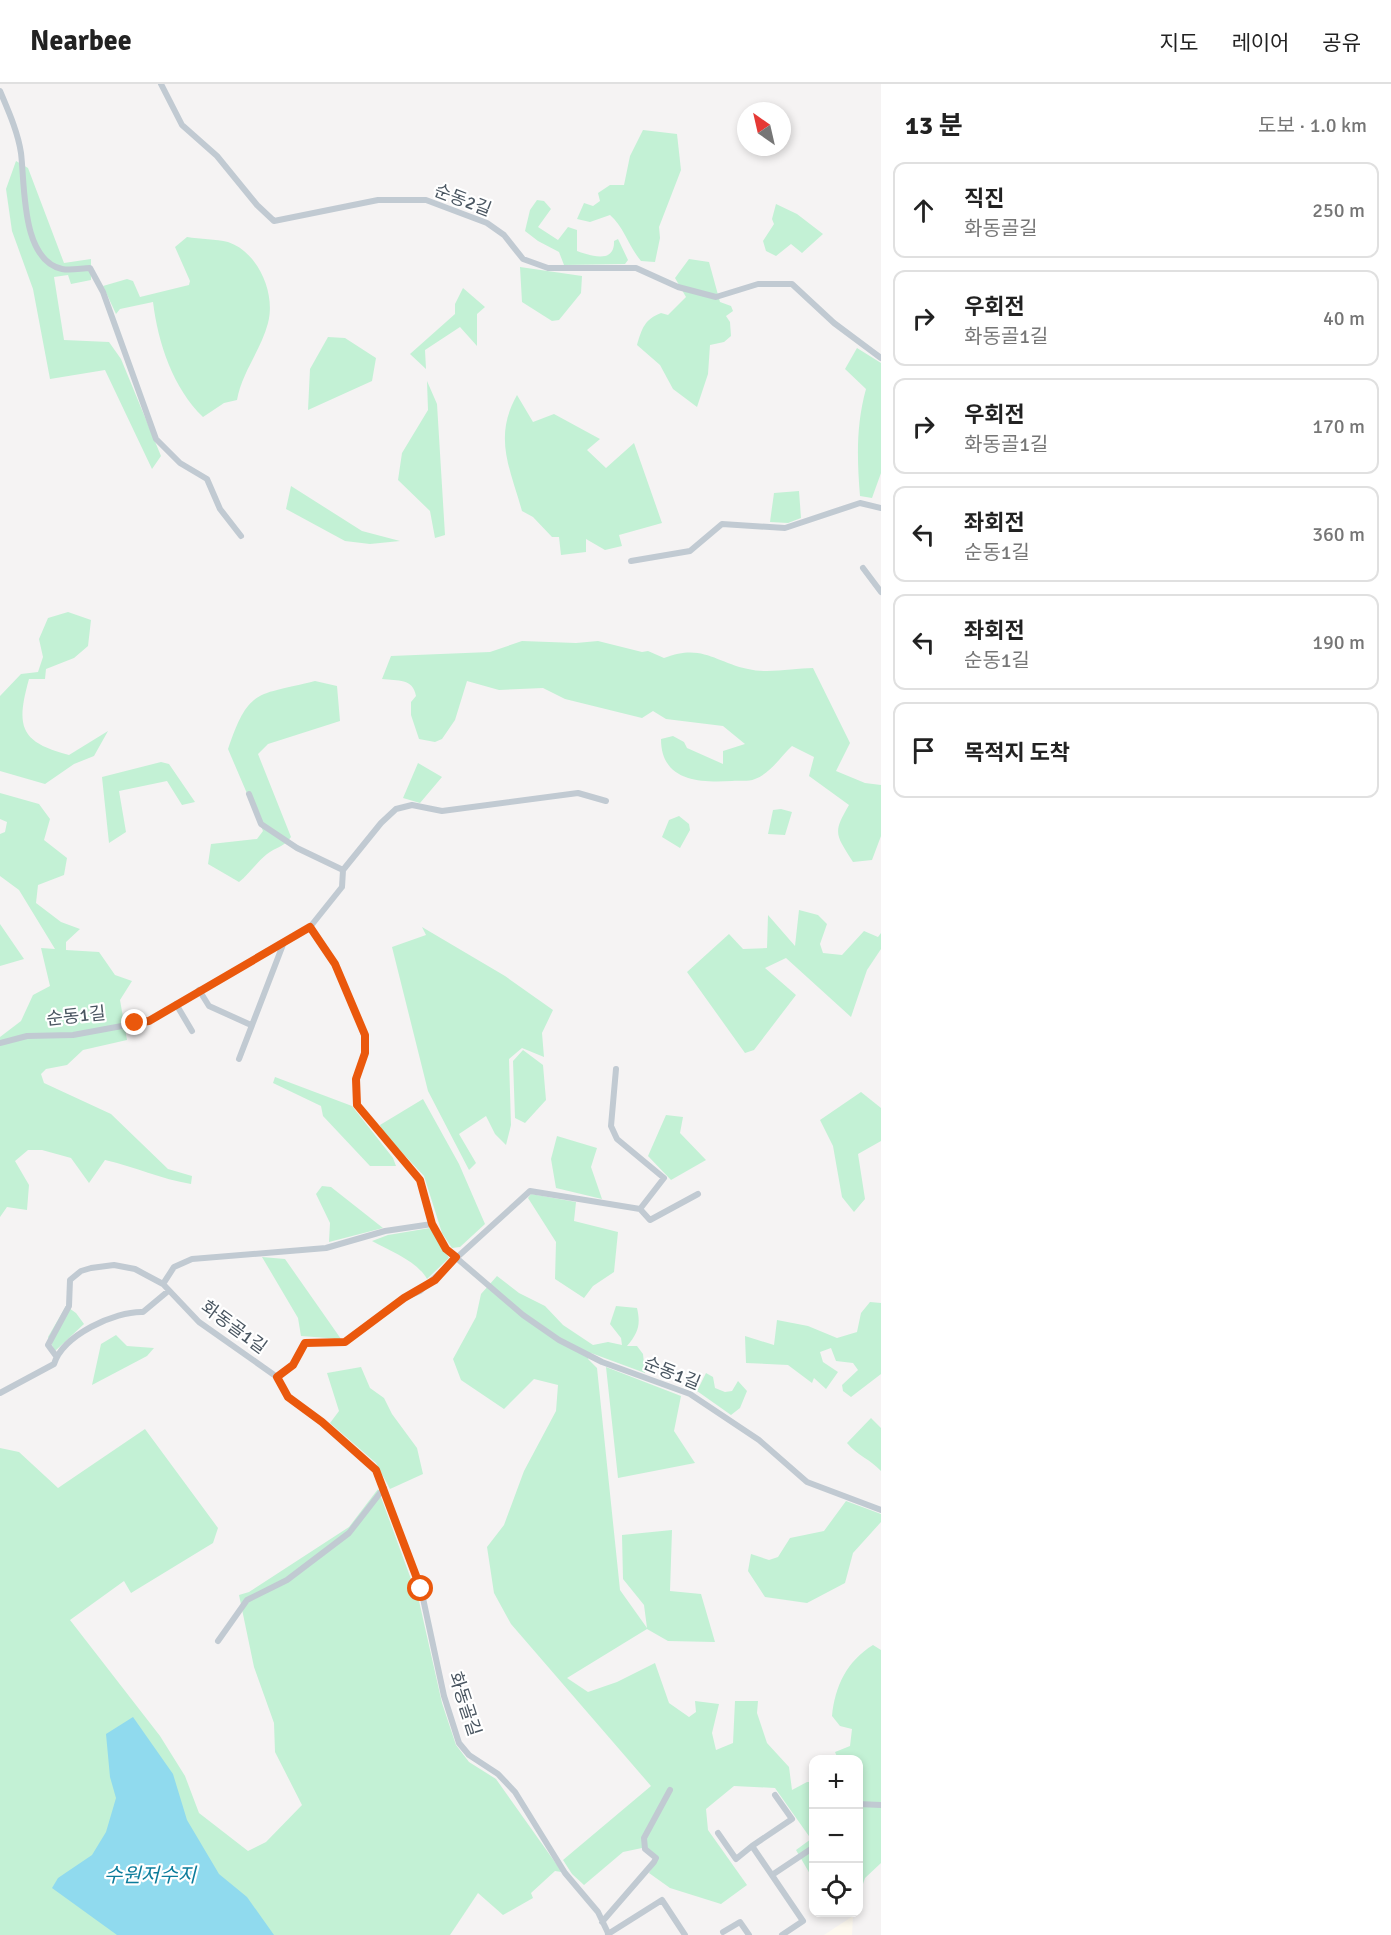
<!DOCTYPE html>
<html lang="ko">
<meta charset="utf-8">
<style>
body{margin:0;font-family:Signika,"Noto Sans KR",sans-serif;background:#f2f2f2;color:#222}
.controls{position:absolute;right:18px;bottom:18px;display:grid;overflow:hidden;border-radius:12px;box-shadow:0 3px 9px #0003}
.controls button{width:54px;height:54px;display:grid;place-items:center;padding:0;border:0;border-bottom:2px solid #e0e0e0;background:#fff;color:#222;font:30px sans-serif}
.compass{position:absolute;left:737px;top:18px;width:54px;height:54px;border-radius:50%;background:#fff;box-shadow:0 3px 9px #0003;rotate:326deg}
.stop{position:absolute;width:18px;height:18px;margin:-14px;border:4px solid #ea580c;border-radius:50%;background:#fff}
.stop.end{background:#ea580c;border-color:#fff;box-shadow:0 2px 6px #0008}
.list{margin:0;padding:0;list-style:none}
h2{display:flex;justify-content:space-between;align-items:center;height:78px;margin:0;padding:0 24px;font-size:26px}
h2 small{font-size:20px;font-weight:400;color:#767676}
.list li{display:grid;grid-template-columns:39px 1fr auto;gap:18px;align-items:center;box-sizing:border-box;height:96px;margin:0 12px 12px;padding:0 12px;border:2px solid #e0e0e0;border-radius:12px}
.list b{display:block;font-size:22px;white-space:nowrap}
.list p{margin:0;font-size:20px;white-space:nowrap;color:#767676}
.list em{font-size:20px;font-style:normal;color:#767676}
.icon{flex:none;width:33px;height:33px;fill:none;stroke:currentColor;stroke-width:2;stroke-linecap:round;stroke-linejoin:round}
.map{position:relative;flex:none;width:881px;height:1851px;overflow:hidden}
header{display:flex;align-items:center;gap:36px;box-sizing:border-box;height:84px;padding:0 30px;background:#fff;border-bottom:2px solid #e0e0e0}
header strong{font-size:28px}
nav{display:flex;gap:33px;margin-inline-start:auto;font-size:21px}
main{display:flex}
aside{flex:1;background:#fff}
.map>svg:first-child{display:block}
.commercial{fill:#fdf9ef}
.green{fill:#c3f1d5}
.water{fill:#90daee}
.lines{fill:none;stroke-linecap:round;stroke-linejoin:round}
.minor{stroke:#c1cad2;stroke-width:6}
.route{stroke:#ea580c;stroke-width:8}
.labels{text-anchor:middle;stroke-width:4.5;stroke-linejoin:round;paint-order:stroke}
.street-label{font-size:18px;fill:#4a5661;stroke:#fff}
.water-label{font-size:20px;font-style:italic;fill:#0c7c9b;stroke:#fff}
</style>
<header>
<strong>Nearbee</strong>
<nav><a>지도</a><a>레이어</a><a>공유</a></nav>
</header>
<main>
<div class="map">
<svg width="881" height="1851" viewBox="0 0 881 1851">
<rect width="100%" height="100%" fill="#f5f3f3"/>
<path class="commercial" d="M853,1832L852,1851H824Z"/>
<path class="green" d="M643,46L677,50L681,86L659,143L660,154L655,178L641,177C629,163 624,143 610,131L590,138L577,135L584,119L593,122L600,117L598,109L610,101H624L630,72Z
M16,77L28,84L64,179L91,175V196L71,200L68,191L54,193L64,256L109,258L121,275L161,372L152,385L105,286L50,295L33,205L12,147L6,105Z
M537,116L544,117L551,125L538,143L558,156L568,143L577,146V167C591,172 615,180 614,157L618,155L628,176L625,180L564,181L559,168L538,157L525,147L530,126Z
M776,120L797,130L823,150L802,169L791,160L776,172L766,167L763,157L774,140L772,135Z
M187,153C200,155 216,155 228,158C258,168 276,209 268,239C261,266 242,288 237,316L224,319L203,333C173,304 158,259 153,218L120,225L116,230L103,202L127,195L133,197L140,213L189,201L190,197L175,163Z
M689,175L709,178L720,218L731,222L733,227L726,232L730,238L731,252L724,258L710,261L708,290L697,323L673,305L660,281L637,261C642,244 645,235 661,229L668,231L686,213L675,194Z
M520,183L582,192L581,209L559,236L552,237L522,218Z
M463,204L485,223L477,230V262L460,243L425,266L426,285L410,270L455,230V220Z
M328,253L345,254L376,274L372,297L308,326L310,285Z
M857,264L881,279V389L872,414L860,412C857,375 856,341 866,305L845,285Z
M427,297L437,320L445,451L435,454L430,427L398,396L402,369L428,326Z
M517,311L533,338L554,330L600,355L587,366L606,384L634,359L662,439L619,451L622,462L605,466L586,455V468L561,471L559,453H552L533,433L522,427C510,384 493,354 517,311Z
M291,402L362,447L400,457L370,460L345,457L286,425Z
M799,407L801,434L788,439L770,438L774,409Z
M68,528L91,536L88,562L74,574L46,585L45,595H29C16,642 19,658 69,671L108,647L94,672L74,680L45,700L0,687V612L21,590L38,588L43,573L39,555L48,534Z
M522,557L576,559L598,557L642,568L648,567L664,574C702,559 715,578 748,585C768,590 794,584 813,584L850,659L836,687L865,699L881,701V752L872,776L853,778C836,750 832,750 849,721L809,692L814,673L792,662C780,673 771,689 755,695C748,698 739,696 732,697C699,699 661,697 661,655L673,652L684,658L687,664L723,680V667L745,660L723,642L666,635L653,627L642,634L565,615L543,604L499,606L467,597L455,636L442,655L435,658L419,655L411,631V618L416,612C413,594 398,597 382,595L391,572L490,568Z
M315,597L337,602L340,637L268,660L258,670L291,753C284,763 276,763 267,770C257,778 249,790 239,798L208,780L211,760L257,755L263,747L228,665C249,603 257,612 315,597Z
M161,678L169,680L195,718L182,721L167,697L119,707L126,748L109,759L102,693Z
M418,679L442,693L420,719L403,714Z
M0,709L39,720L50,735L44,756L67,774L64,791L38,801L36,819L61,838L80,845L66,858V866L99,868L115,891L132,897L120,916L127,956L83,966L67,981L46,985L41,990L44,999L111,1030L168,1085L192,1092L191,1100C161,1095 135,1083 105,1076L89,1099L71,1074L42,1066H28L15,1077L29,1101L27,1126L7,1123L0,1133V953L21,937L33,911L50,902L41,864L55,865L19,806L0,792V750L5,748L7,738L0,735Z
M781,725L792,728L785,751L768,750L773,726Z
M679,732L689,740L690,746L680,764L662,753L669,736Z
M799,826L818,831L827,840L820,860L823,869L842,871L864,847L878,853L881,849V865L867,886L851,933L786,874L765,884L796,911L754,966L745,969L687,888L729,850L743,865L767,864L768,831L795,862Z
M0,840L24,875L0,882Z
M422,843L505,892L553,926L542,949L544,973L522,964L509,975L511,1041L506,1061L495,1050L486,1032L459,1050L476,1079L469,1086L428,1007L392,863L426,851Z
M523,966L543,981L546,1016L525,1039L515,1034L513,977Z
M275,993L352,1022L393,1074L396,1082H370L323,1032L321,1022L273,999Z
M861,1008L881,1024V1057L858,1070L865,1115L854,1128L842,1113L833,1062L820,1036Z
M423,1015L459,1080L485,1140L460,1163L452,1164L442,1149L424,1092L382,1047L380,1041Z
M666,1031L683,1033L680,1049L706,1076L671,1096L648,1072Z
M557,1052L597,1064L591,1083L602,1115L556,1104L551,1075Z
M322,1102L331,1103L383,1144L329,1158L330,1139L316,1110Z
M531,1110L576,1118L574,1137L618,1148L614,1188L593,1202L584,1214L555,1195L556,1158L528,1114Z
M430,1144L449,1174L427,1195C417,1177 390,1167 372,1157L388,1151Z
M262,1173L285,1175L341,1255L301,1252L298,1234Z
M497,1192L519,1209L545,1222L563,1241L593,1261L608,1258L622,1261L621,1254L610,1240L616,1222L637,1224C641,1241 638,1249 627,1262H637L643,1270L645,1289L591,1269L588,1275L597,1284L620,1506L647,1544L644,1521L623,1495L622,1451L672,1446L670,1507L701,1510L715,1558L668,1557L647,1545L567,1594L588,1608L617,1598L655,1579L669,1619L689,1633L696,1628L695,1617L719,1620L712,1649L716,1666L733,1659L735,1617H758L757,1629L767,1659L789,1683L792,1706L807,1698H813V1789L810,1790L796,1766L811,1755L775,1704L734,1702L706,1725L708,1746L747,1801L721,1820L670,1804L649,1789L658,1774L642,1764L623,1768L584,1801L572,1790L563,1776L651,1702L511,1540L494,1509L487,1463L504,1441L524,1387L556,1327L558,1301L534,1295L504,1325L461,1296L453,1275L476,1233L481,1210Z
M870,1218L881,1219V1290L851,1313L843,1307L842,1301L858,1286L853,1279L836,1277L831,1264L820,1268L823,1278L838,1288L826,1305L814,1294L812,1299L788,1281L746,1279L745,1252L774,1261L777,1236L808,1242L837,1254L857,1248L861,1229Z
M66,1222L76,1229L84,1240L55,1267L48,1253Z
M116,1251L127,1262L154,1264L147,1272L92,1301L101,1260Z
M361,1283L370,1304L384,1314L392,1330L417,1364L423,1390L390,1405L376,1379L330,1339L339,1327L327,1289Z
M606,1283L681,1312L674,1347L695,1379L618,1394Z
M706,1289L713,1293L715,1304L725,1308L732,1307L738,1297L747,1307L740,1324L731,1331L697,1307Z
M871,1334L881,1344V1387C870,1375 858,1372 847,1359Z
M145,1345L218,1444L213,1459L131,1509L124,1497L70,1536L160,1652L185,1692L199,1729L248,1767L266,1758L302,1721L275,1668L274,1639L254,1583L239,1511L249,1508L349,1443L378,1405L419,1517L442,1619L456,1661L469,1678L496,1695L562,1788L555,1787L531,1809L533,1814L503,1831L478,1809L450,1851H0V1364L19,1368L58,1404Z
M846,1417L881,1430V1438L853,1469L845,1499L807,1519L765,1513L748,1487L751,1470L769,1476L778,1473L790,1454L824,1447Z
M873,1561L881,1566V1779L865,1794L859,1812L858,1676L838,1675L835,1668L850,1662L852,1645L840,1642L832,1632C835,1602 847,1577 873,1561Z"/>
<path class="water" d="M133,1633L173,1690L187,1736L219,1790L247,1813L274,1851H117L52,1804L58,1794L92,1771L106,1748L116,1714L110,1693L106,1650Z"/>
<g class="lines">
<path class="minor" d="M161,0L182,41L217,72L257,121L274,137L378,116H426L487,139L504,151L523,175L548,184H636L678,203L716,213L758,200H792L834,239L881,274
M0,7C8,26 18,48 21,69C25,101 21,176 62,185C71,187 82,184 90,184L103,208L156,355L180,379L207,395L220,425L241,452
M631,477L690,467L722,440L785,444L860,419L881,424
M863,484L881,508
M343,786L381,739L396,725L412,721L442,727L578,709L606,717
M310,843L335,880L365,951V969L356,995L357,1021L420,1096L432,1140L446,1165L523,1231L559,1256L602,1278L690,1310L759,1356L807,1398L881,1426
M199,906L209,922L251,941
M176,920L192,947
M0,959L27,952L73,951L149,937L310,843L342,803L343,786L297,764L261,740L249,710
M239,975L284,858
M640,1125L650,1136L698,1110
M163,1200L174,1183L192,1175L326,1164L385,1147L432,1140
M56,1272L48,1261L69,1222L70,1196L81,1187L91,1184L114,1181L135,1185L163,1200L199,1238L277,1293L293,1281L305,1259L345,1258L404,1214L420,1207L530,1107L640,1125L664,1094L617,1055L611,1042L616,985
M277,1293L288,1313L322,1338L376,1386L421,1505L444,1612L459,1659L469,1671L498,1690L515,1708L565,1789L598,1828L609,1851
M0,1309L54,1280C63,1251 115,1227 143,1228L167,1208
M218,1557L247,1516L287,1496L349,1449L384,1404
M858,1720L881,1721
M718,1749L736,1775L752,1762L803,1837L782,1851
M752,1762L792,1735L775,1711
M772,1791L814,1763
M602,1838L654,1778L656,1774L645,1765L644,1754L670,1706
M723,1848L740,1838L749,1851
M608,1850L662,1816L685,1851"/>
</g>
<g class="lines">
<path class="route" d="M135,939L149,937L310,843L335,880L365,951V969L356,995L357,1021L420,1096L432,1140L446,1165L456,1173L435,1196L404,1214L345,1258L305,1259L293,1281L277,1293L288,1313L322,1338L376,1386L421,1505"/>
</g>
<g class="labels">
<g class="street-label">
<text transform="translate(463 116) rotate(21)" y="6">순동2길</text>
<text transform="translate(76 932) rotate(-6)" y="6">순동1길</text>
<text transform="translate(234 1243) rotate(36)" y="6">화동골1길</text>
<text transform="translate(672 1289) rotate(22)" y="6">순동1길</text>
<text transform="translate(465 1620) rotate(72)" y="6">화동골길</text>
</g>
<g class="water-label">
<text x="150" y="1798">수원저수지</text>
</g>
</g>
</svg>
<div class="controls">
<button>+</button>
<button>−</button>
<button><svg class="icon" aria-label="locate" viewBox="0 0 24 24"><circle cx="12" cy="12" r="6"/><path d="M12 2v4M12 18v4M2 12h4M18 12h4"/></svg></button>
</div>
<svg class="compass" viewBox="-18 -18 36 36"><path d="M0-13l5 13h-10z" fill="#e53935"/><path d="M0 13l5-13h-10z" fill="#767676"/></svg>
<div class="stop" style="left:421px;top:1505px"></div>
<div class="stop end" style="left:135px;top:939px"></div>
</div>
<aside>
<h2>13 분<small>도보 · 1.0 km</small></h2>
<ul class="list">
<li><svg class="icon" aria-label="ahead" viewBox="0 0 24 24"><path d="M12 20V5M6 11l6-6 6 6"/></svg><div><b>직진</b><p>화동골길</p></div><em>250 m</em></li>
<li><svg class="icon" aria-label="right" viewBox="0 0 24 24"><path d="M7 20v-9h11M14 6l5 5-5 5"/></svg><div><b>우회전</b><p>화동골1길</p></div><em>40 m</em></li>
<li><svg class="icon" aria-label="right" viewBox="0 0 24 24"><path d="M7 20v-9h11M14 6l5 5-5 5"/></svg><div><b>우회전</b><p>화동골1길</p></div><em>170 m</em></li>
<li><svg class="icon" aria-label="left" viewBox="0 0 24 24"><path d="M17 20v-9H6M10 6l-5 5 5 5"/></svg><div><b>좌회전</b><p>순동1길</p></div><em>360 m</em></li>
<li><svg class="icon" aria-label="left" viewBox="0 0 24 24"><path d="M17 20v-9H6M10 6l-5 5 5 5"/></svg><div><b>좌회전</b><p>순동1길</p></div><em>190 m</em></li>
<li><svg class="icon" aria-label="arrive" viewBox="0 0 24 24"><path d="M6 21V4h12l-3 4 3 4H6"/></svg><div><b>목적지 도착</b></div></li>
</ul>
</aside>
</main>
